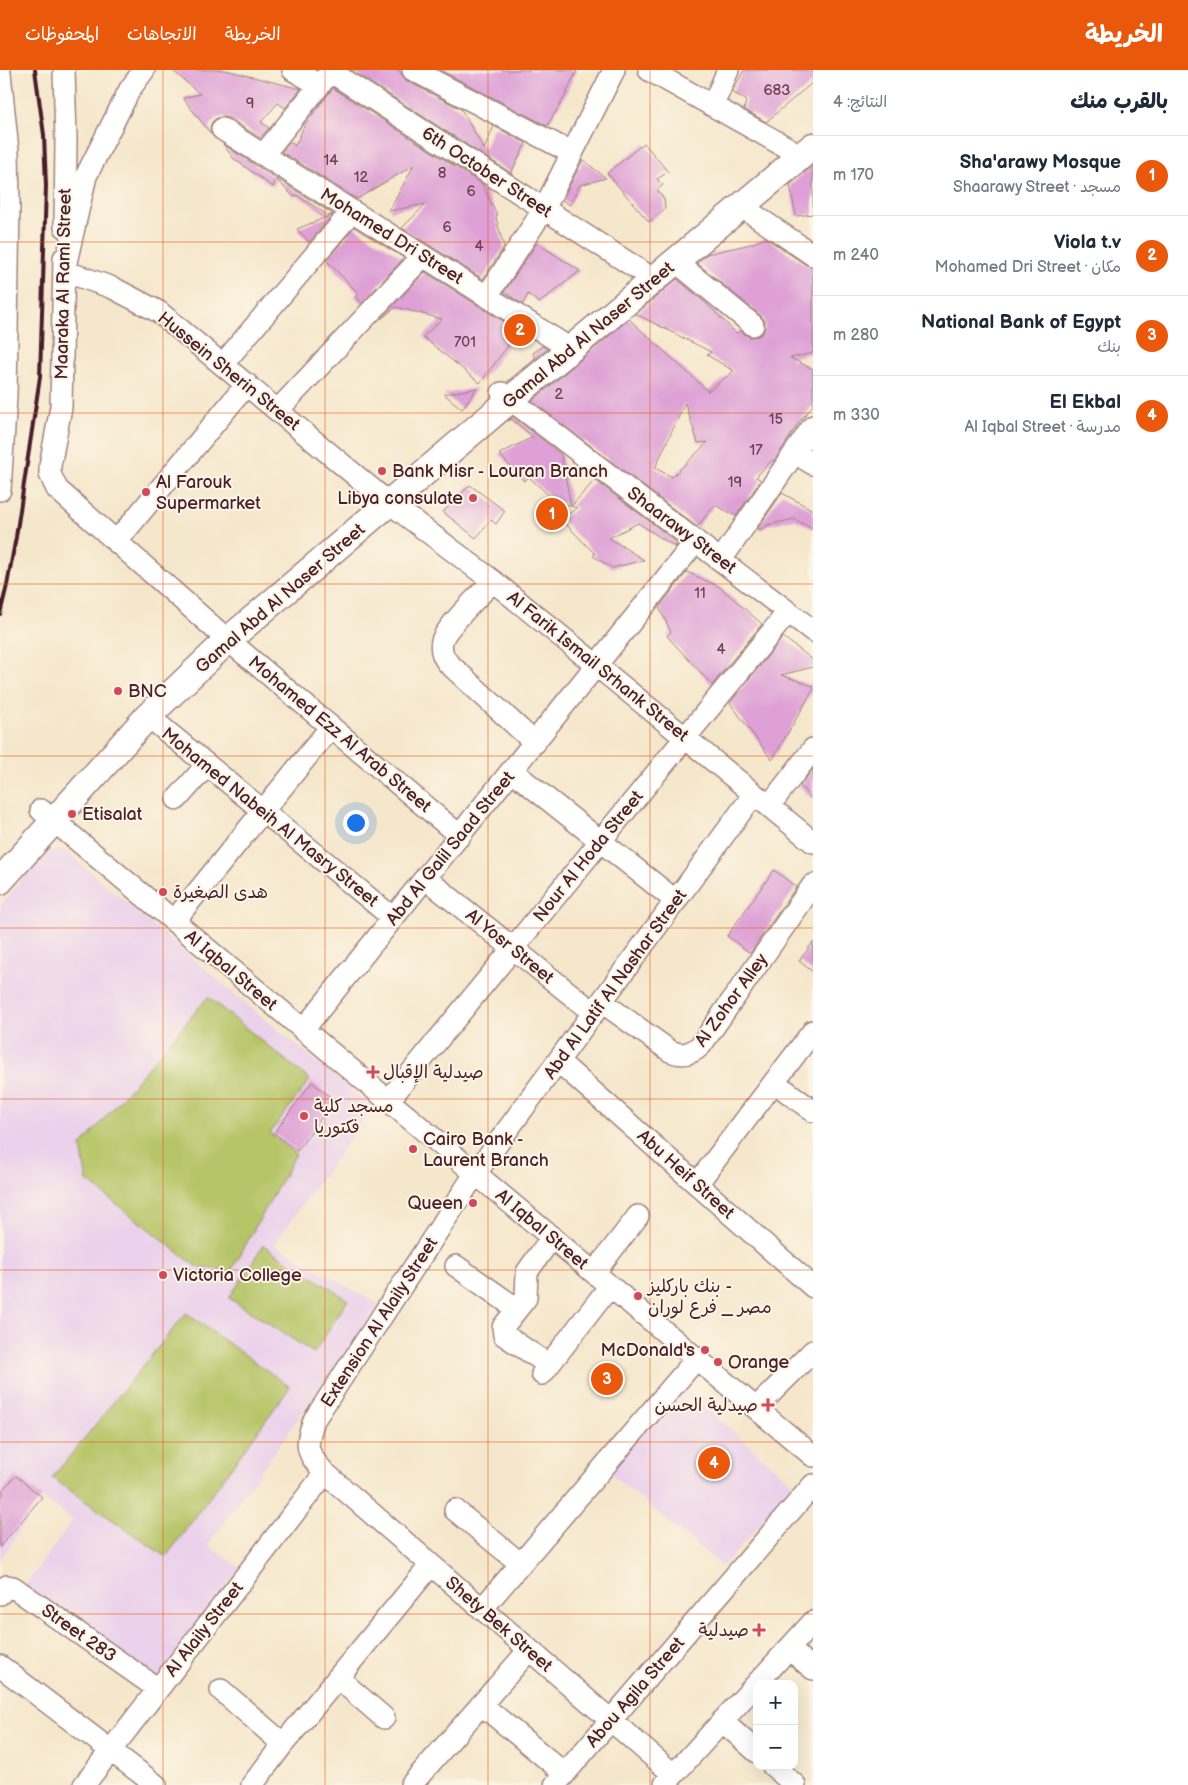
<!DOCTYPE html>
<html lang="ar">
<meta charset="utf-8">
<style>
body{margin:0;font-family:"Balsamiq Sans","Playpen Sans Arabic",sans-serif;background:#f6f6f7;color:#1f2937;direction:rtl}
.controls{position:absolute;right:15px;bottom:15px;display:grid;overflow:hidden;border-radius:10px;box-shadow:0 5px 20px #0002}
.controls button{width:45px;height:45px;display:grid;place-items:center;padding:0;border:0;border-bottom:1px solid #e0e1e3;background:#fff;color:#1f2937;font:25px sans-serif}
.you{position:absolute;left:355px;top:752px;width:18px;height:18px;margin:-12px;border:4px solid #fff;border-radius:50%;background:#1a73e8;box-shadow:0 0 0 8px #1a73e833}
.badge{display:grid;place-items:center;width:32px;height:32px;border-radius:50%;background:#ea580c;color:#fff;font-size:16px;font-weight:700}
.pin{position:absolute;translate:-50% -50%;border:2px solid #fff;box-shadow:0 1px 5px #0006}
.list{margin:0;padding:0;list-style:none}
h2{display:flex;justify-content:space-between;align-items:center;height:65px;margin:0;padding:0 20px;font-size:21px}
h2 small{font-size:16px;font-weight:400;color:#747a83}
.list li{display:grid;grid-template-columns:32px 1fr auto;gap:15px;align-items:center;box-sizing:border-box;height:80px;padding:0 20px;border-top:1px solid #e0e1e3}
.list b{display:block;font-size:19px;white-space:nowrap}
.list p{margin:0;font-size:16px;white-space:nowrap;color:#747a83}
.list em{font-size:16px;font-style:normal;color:#747a83}
.map{position:relative;flex:none;width:813px;height:1715px;overflow:hidden;direction:ltr}
header{display:flex;align-items:center;gap:30px;box-sizing:border-box;height:70px;padding:0 25px;background:#ea580c;color:#fff}
header strong{font-size:24px}
nav{display:flex;gap:28px;margin-inline-start:auto;font-size:18px}
main{display:flex}
aside{flex:1;background:#fff}
.map>svg:first-child{display:block}
.built{fill:#ebd1eb}
.green{fill:#b6c567;stroke:#807249}
.building{fill:#dea0d6;fill-rule:evenodd}
.lines{fill:none;stroke-linecap:round;stroke-linejoin:round}
.minor-casing{stroke:#a0837c;stroke-width:24}
.major-casing{stroke:#a0837c;stroke-width:29}
.minor{stroke:#fff;stroke-width:21}
.major{stroke:#fff;stroke-width:26}
.rail{stroke:#4a1f2b;stroke-width:4}
.grid{fill:none;stroke:#e0560e;stroke-width:1;stroke-opacity:0.55}
.poi-dot{fill:#d1495b;stroke:#fcf5e5;stroke-width:2}
.labels{text-anchor:middle;stroke-width:4;stroke-linejoin:round;paint-order:stroke}
.number-label{font-size:15px;fill:#6f3f56}
.street-label{font-size:18px;fill:#4a1f2b;stroke:#fcf5e5}
.poi-label{font-size:18px;fill:#4a1f2b;stroke:#fcf5e5;text-anchor:start}
</style>
<header>
<strong>الخريطة</strong>
<nav><a>الخريطة</a><a>الاتجاهات</a><a>المحفوظات</a></nav>
</header>
<main>
<aside>
<h2>بالقرب منك<small>النتائج: 4</small></h2>
<ul class="list">
<li><span class="badge">1</span><div><b>Sha'arawy Mosque</b><p>مسجد · Shaarawy Street</p></div><em>170 m</em></li>
<li><span class="badge">2</span><div><b>Viola t.v</b><p>مكان · Mohamed Dri Street</p></div><em>240 m</em></li>
<li><span class="badge">3</span><div><b>National Bank of Egypt</b><p>بنك</p></div><em>280 m</em></li>
<li><span class="badge">4</span><div><b>El Ekbal</b><p>مدرسة · Al Iqbal Street</p></div><em>330 m</em></li>
</ul>
</aside>
<div class="map">
<svg width="813" height="1715" viewBox="0 0 813 1715">
<rect width="100%" height="100%" fill="#fcf5e5"/>
<filter id="ink" filterUnits="userSpaceOnUse"><feTurbulence type="fractalNoise" baseFrequency=".02" numOctaves="2"/><feDisplacementMap in="SourceGraphic" scale="10" xChannelSelector="R" yChannelSelector="G"/><feConvolveMatrix kernelMatrix="1 2 1 2 8 2 1 2 1" color-interpolation-filters="sRGB"/></filter>
<filter id="wash" filterUnits="userSpaceOnUse"><feTurbulence type="fractalNoise" baseFrequency=".0096" numOctaves="4" result="noise"/><feDisplacementMap in="SourceGraphic" scale="20" xChannelSelector="R" yChannelSelector="G"/><feGaussianBlur stdDeviation="1.12" result="paint"/><feColorMatrix in="noise" values="0 0 0 0 0 0 0 0 0 0 0 0 0 0 0 0 0 1.4 0 .05"/><feComposite in="paint" operator="in"/></filter>
<g filter="url(#wash)">
<rect width="100%" height="100%" fill="#f5e7cc"/>
<path class="built" d="M64,780L256,942L373,1037L274,1174L379,1235L208,1475L240,1498L158,1613L23,1518L73,1450L42,1427L0,1490V837L44,781Z
M679,1314L794,1415L723,1497L606,1400Z"/>
<path class="green" d="M208,927L310,1010L270,1063L296,1084L231,1201L197,1197L87,1111L81,1076Z
M263,1175L348,1230L314,1283L229,1228Z
M186,1243L290,1317L166,1487L52,1408Z"/>
<g id="blocks">
<path class="building" d="M172,0H225L301,19L285,38L278,33L261,52L269,58L260,68L229,48L223,47L217,48L212,52L210,58L211,64L183,28L200,24Z
M351,0H398L407,11L461,39L484,79L494,56L526,73L511,103Z
M440,0H577L564,28L547,56Z
M744,0H813V12L766,52L744,39L746,30L732,22Z
M333,18L482,114L497,145L496,147L504,177L483,209L402,158L426,134L389,141L414,95L357,129L282,82L290,72L295,76L305,54Z
M644,73L668,102L657,109L663,115L657,120L664,129L665,139L649,152L607,103Z
M223,74L255,95L333,144L329,146L297,125L294,127L276,109L273,117L233,88Z
M583,90L606,108L580,115L570,135L562,130Z
M813,96V144L796,146L790,115Z
M333,144L309,172L297,159L329,146Z
M354,157L404,188L362,233L355,227L358,223L327,191Z
M766,168L806,195L813,197V283L790,288L813,299V335L800,351L774,391L772,390L756,407L761,410L736,446L715,435L697,457L532,331L629,249L708,321L734,301L707,285L711,282L636,244L677,209L707,234L736,263L740,261L750,267L758,266L763,263L765,257V251L761,246L697,193L707,184L751,174ZM685,333L698,373L708,372L672,407L655,398Z
M537,173L580,201L539,233L528,224L523,234L504,222Z
M425,202L514,258L508,271L510,273L480,313L423,267L442,249L396,237L381,249Z
M542,276L547,279L507,312L535,288L533,283Z
M477,318L462,339L444,324Z
M513,347L561,384L571,436L554,430L529,407L524,411L499,384L533,367L512,349L508,351Z
M595,410L678,473L675,477L638,453L609,468L644,490L612,498L593,486L595,484L561,449L577,438L571,436Z
M470,415L505,441L496,454L491,450L476,468L443,442Z
M782,423L813,440V459L794,449L768,455L761,460L758,458Z
M687,502L720,517L762,554L712,615L667,566L671,562L659,537Z
M783,567L813,590V597L781,605L813,616V620L772,690L730,633Z
M813,699V730L800,716Z
M774,800L796,817L750,883L727,866Z
M813,872V902L799,891Z
M312,1012L334,1030L297,1081L274,1063Z
M16,1406L42,1427L0,1477V1428L4,1423L2,1420Z"/>
</g>
</g>
<g filter="url(#ink)">
<use href="#blocks" fill-opacity="0" stroke="#a0837c" stroke-width="1"/>
<g class="lines">
<g class="minor-casing">
<path id="minor" d="M64,0L66,70L65,157
M144,0L130,19L86,106L64,201L113,218L159,242L379,425L493,511L813,772
M293,0L319,15
M413,0L572,83
M649,0L802,86
M331,2L644,203
M0,3L8,81L9,132L6,326L0,420
M713,35L728,0
M222,59L561,273
M263,85L332,0
M741,136L813,185
M64,188L61,337L50,396V404L57,419L222,565L460,766
M675,191L753,255
M487,226L544,139L614,0
M223,294L352,141
M502,323L813,561
M278,340L423,186
M795,383L813,394
M116,472L247,314
M721,490L813,356
M493,511C482,523 445,558 442,571C440,580 443,587 448,593L535,673
M148,646L393,848
M512,701L676,831
M177,729L207,695
M769,736L813,679
M41,740L813,1386
M425,808L594,943
M174,851L330,658
M602,932L670,981C682,986 692,984 701,975L813,815
M303,960L696,471
M558,991L813,1217
M774,1012L813,1041
M388,1031L788,542
M697,1114L813,961
M456,1196L517,1239
M594,1203L638,1146
M549,1295L504,1265L503,1257L526,1228L527,1202L552,1167
M542,1304L610,1216
M756,1338L813,1281
M455,1440L521,1494
M0,1524L7,1516L13,1517L158,1619
M482,1539L697,1288
M789,1579L813,1599
M0,1596L156,1715
M338,1608L384,1648
M221,1620L283,1674
M482,1635L565,1704
M722,1651L757,1682
M773,1696L795,1715
M673,1704L325,1403C305,1382 305,1376 314,1350L475,1104L754,724
M665,1714L813,1552
M84,1715L325,1403
M252,1715L283,1674L431,1495
M411,1715L529,1580
M555,1715L813,1415"/>
</g>
<g class="major-casing">
<path id="major" d="M0,811L148,646L228,570L511,329L813,76"/>
</g>
<use href="#minor" class="minor"/>
<use href="#major" class="major"/>
<path class="rail" d="M0,544L7,515L16,467L40,307L46,116L44,65L35,0"/>
</g>
</g>
<path class="grid" d="M163,0V1715M325,0V1715M488,0V1715M650,0V1715M0,172H813M0,343H813M0,514H813M0,686H813M0,858H813M0,1029H813M0,1200H813M0,1372H813M0,1544H813"/>
<g class="poi-dot">
<circle cx="382" cy="401" r="5"/>
<circle cx="146" cy="422" r="5"/>
<circle cx="473" cy="428" r="5"/>
<circle cx="118" cy="621" r="5"/>
<circle cx="72" cy="744" r="5"/>
<circle cx="163" cy="822" r="5"/>
<path d="M370.5 994.5h5v5h5v5h-5v5h-5v-5h-5v-5h5z"/>
<circle cx="304" cy="1046" r="5"/>
<circle cx="413" cy="1079" r="5"/>
<circle cx="473" cy="1133" r="5"/>
<circle cx="163" cy="1205" r="5"/>
<circle cx="638" cy="1226" r="5"/>
<circle cx="705" cy="1280" r="5"/>
<circle cx="718" cy="1292" r="5"/>
<path d="M765.5 1327.5h5v5h5v5h-5v5h-5v-5h-5v-5h5z"/>
<path d="M756.5 1552.5h5v5h5v5h-5v5h-5v-5h-5v-5h5z"/>
</g>
<g class="labels">
<g class="number-label">
<text x="777" y="25">683</text>
<text x="250" y="38">9</text>
<text x="331" y="95">14</text>
<text x="442" y="108">8</text>
<text x="361" y="112">12</text>
<text x="471" y="126">6</text>
<text x="447" y="162">6</text>
<text x="479" y="181">4</text>
<text x="465" y="277">701</text>
<text x="559" y="329">2</text>
<text x="776" y="354">15</text>
<text x="756" y="385">17</text>
<text x="735" y="417">19</text>
<text x="700" y="528">11</text>
<text x="721" y="584">4</text>
</g>
<g class="street-label">
<text transform="translate(487 102) rotate(33)" y="6">6th October Street</text>
<text transform="translate(392 166) rotate(32)" y="6">Mohamed Dri Street</text>
<text transform="translate(63 214) rotate(-89)" y="6">Maaraka Al Raml Street</text>
<text transform="translate(588 265) rotate(-40)" y="6">Gamal Abd Al Naser Street</text>
<text transform="translate(229 301) rotate(39)" y="6">Hussein Sherin Street</text>
<text transform="translate(682 460) rotate(37)" y="6">Shaarawy Street</text>
<text transform="translate(280 528) rotate(-41)" y="6">Gamal Abd Al Naser Street</text>
<text transform="translate(598 596) rotate(39)" y="6">Al Farik Ismail Srhank Street</text>
<text transform="translate(340 664) rotate(40)" y="6">Mohamed Ezz Al Arab Street</text>
<text transform="translate(270 747) rotate(39)" y="6">Mohamed Nabeih Al Masry Street</text>
<text transform="translate(450 778) rotate(-51)" y="6">Abd Al Galil Saad Street</text>
<text transform="translate(588 786) rotate(-51)" y="6">Nour Al Hoda Street</text>
<text transform="translate(510 876) rotate(39)" y="6">Al Yosr Street</text>
<text transform="translate(231 900) rotate(40)" y="6">Al Iqbal Street</text>
<text transform="translate(615 914) rotate(-54)" y="6">Abd Al Latif Al Nashar Street</text>
<text transform="translate(731 930) rotate(-54)" y="6">Al Zohor Alley</text>
<text transform="translate(686 1104) rotate(42)" y="6">Abu Heif Street</text>
<text transform="translate(542 1159) rotate(40)" y="6">Al Iqbal Street</text>
<text transform="translate(379 1252) rotate(-57)" y="6">Extension Al Alaily Street</text>
<text transform="translate(499 1554) rotate(41)" y="6">Shety Bek Street</text>
<text transform="translate(204 1559) rotate(-52)" y="6">Al Alaily Street</text>
<text transform="translate(79 1563) rotate(35)" y="6">Street 283</text>
<text transform="translate(635 1622) rotate(-49)" y="6">Abou Agila Street</text>
</g>
<g class="poi-label">
<text x="392" y="407">Bank Misr - Louran Branch</text>
<text x="156" y="418">Al Farouk<tspan x="156" dy="21">Supermarket</tspan></text>
<text x="463" y="434" text-anchor="end">Libya consulate</text>
<text x="128" y="627">BNC</text>
<text x="82" y="750">Etisalat</text>
<text x="173" y="828">هدى الصغيرة</text>
<text x="383" y="1008">صيدلية الإقبال</text>
<text x="314" y="1042">مسجد كلية<tspan x="314" dy="21">فكتوريا</tspan></text>
<text x="423" y="1075">Cairo Bank -<tspan x="423" dy="21">Laurent Branch</tspan></text>
<text x="463" y="1139" text-anchor="end">Queen</text>
<text x="173" y="1211">Victoria College</text>
<text x="648" y="1222">بنك باركليز -<tspan x="648" dy="21">مصر _ فرع لوران</tspan></text>
<text x="695" y="1286" text-anchor="end">McDonald's</text>
<text x="728" y="1298">Orange</text>
<text x="758" y="1341" text-anchor="end">صيدلية الحسن</text>
<text x="749" y="1566" text-anchor="end">صيدلية</text>
</g>
</g>
</svg>
<div class="controls">
<button>+</button>
<button>−</button>
</div>
<div class="you"></div>
<div class="pin badge" style="left:552px;top:444px">1</div>
<div class="pin badge" style="left:520px;top:260px">2</div>
<div class="pin badge" style="left:607px;top:1309px">3</div>
<div class="pin badge" style="left:714px;top:1393px">4</div>
</div>
</main>
